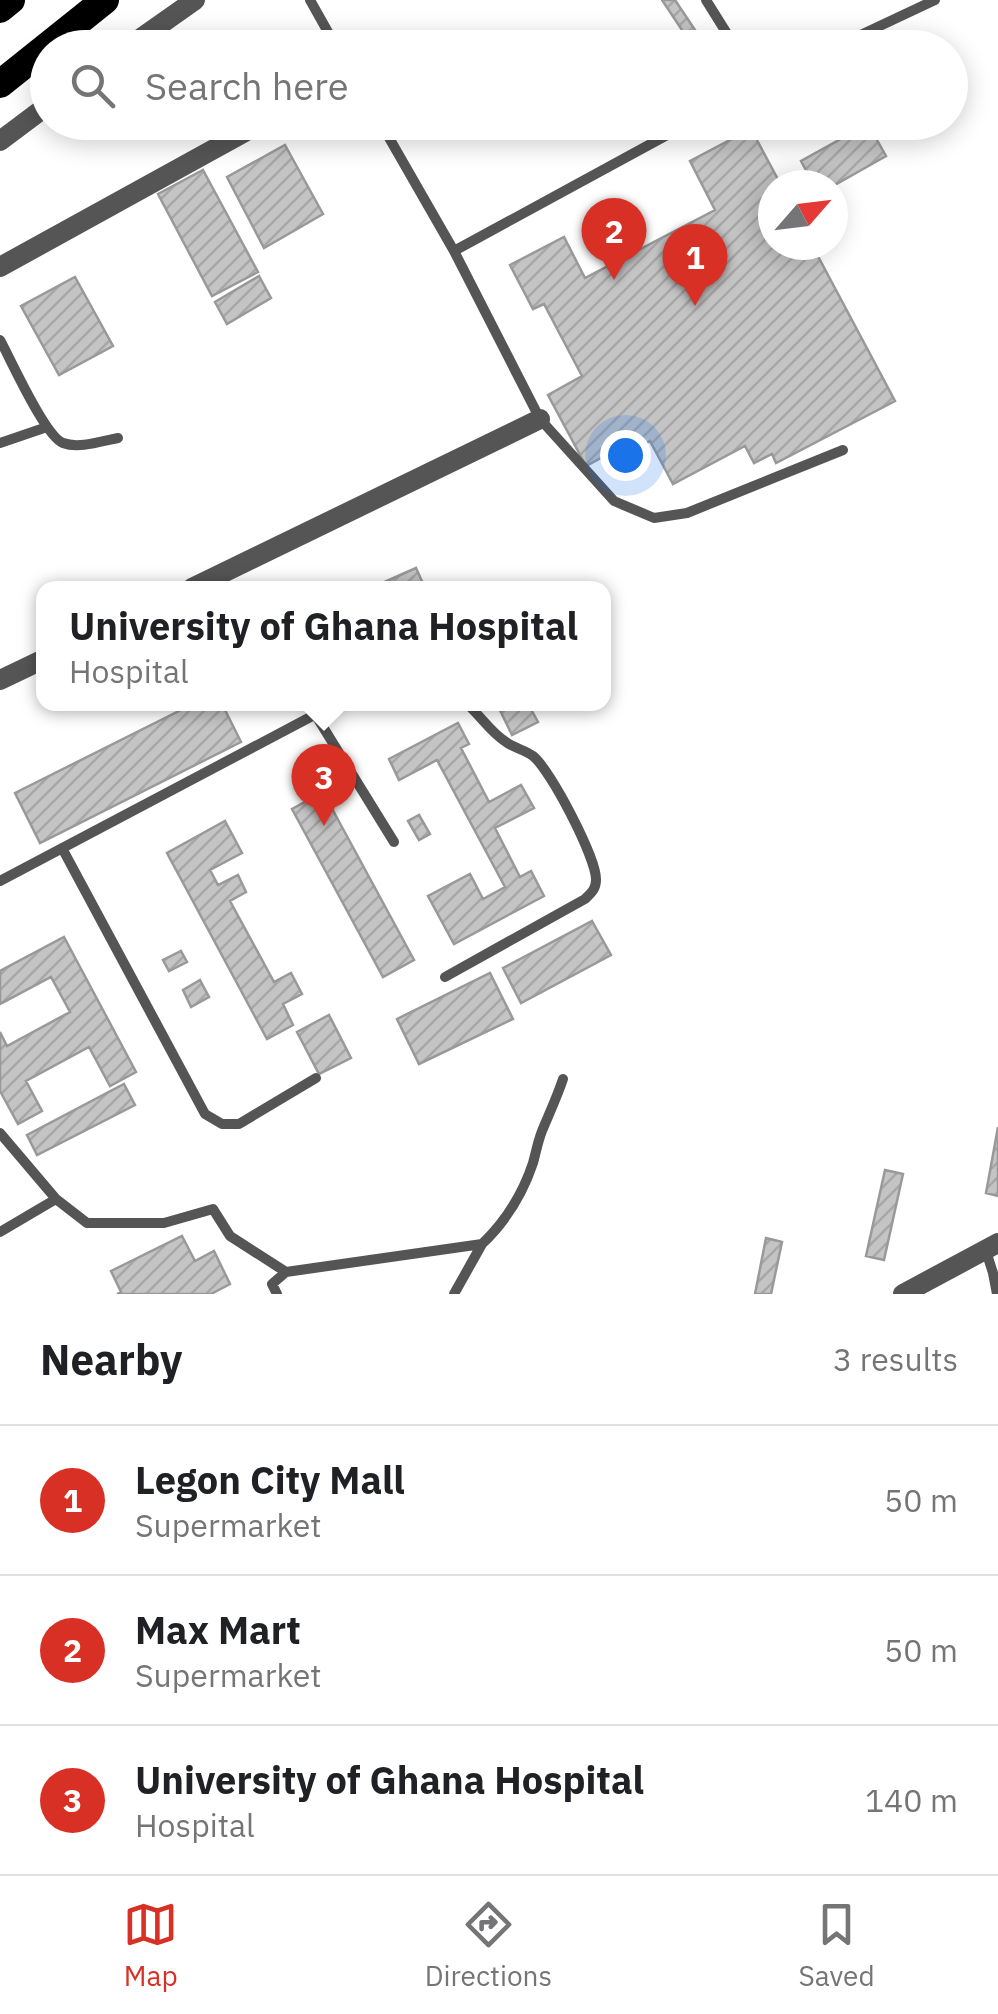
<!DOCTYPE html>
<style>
body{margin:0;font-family:"IBM Plex Sans",sans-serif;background:#f6f6f6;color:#202124}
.compass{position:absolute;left:758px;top:170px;width:90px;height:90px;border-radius:50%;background:#fff;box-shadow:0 5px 25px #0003;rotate:62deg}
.you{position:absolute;left:625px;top:455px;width:35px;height:35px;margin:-25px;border:8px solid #fff;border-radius:50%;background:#1a73e8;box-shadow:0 0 0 15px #1a73e833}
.badge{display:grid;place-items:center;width:65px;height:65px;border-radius:50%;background:#d93025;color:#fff;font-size:32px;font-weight:700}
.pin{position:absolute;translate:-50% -82px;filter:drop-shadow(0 2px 5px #0008)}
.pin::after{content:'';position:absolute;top:52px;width:35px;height:30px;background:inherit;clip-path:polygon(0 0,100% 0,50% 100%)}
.popup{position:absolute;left:36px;top:581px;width:575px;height:130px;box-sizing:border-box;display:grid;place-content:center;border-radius:20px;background:#fff;filter:drop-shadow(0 2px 8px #0005);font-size:32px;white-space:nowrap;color:#757577}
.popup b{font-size:38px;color:#202124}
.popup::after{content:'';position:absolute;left:50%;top:100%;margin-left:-20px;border:20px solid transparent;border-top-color:#fff}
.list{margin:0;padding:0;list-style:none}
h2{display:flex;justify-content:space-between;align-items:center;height:130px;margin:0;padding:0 40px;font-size:42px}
h2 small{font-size:32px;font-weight:400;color:#757577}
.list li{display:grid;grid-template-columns:65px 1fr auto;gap:30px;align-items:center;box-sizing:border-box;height:150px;padding:0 40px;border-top:2px solid #e0e0e0}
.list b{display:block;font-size:38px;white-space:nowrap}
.list p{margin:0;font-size:32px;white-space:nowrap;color:#757577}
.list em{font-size:32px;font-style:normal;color:#757577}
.icon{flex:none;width:55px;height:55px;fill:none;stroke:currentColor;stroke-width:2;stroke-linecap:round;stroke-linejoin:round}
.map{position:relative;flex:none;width:998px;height:1294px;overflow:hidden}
.search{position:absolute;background:#fff;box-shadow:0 5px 25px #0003;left:30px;right:30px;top:30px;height:110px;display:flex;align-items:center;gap:25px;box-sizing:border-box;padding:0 35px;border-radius:55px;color:#757577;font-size:38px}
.sheet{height:580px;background:#fff}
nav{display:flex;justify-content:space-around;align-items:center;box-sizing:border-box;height:140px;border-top:2px solid #e0e0e0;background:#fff;font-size:28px;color:#757577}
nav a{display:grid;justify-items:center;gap:5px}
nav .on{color:#d93025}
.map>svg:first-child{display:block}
.building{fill:url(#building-hatch);stroke:#999;stroke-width:2.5}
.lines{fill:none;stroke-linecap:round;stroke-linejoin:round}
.service{stroke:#555;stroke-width:10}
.minor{stroke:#555;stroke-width:20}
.trunk{stroke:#000;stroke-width:28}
</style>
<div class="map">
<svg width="998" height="1294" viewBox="0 0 998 1294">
<defs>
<pattern id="building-hatch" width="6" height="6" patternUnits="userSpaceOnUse" patternTransform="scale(2.5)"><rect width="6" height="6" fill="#c4c4c4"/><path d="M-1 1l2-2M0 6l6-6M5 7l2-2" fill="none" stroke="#a7a7a7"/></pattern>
</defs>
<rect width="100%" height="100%" fill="#fff"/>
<path class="building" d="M662,0H675L703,42L694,48Z
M868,124L886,156L833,186L814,185L801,161Z
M751,129L781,185H773V245H812L895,401L776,463L772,454L754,463L745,446L673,484L650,441L604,464L601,458L586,466L548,395L582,376L544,304L533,309L510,265L564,237L585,278L715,210L690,161Z
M285,145L323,214L264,248L227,177Z
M203,170L258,272L212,296L158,194Z
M259,276L271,298L227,324L215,302Z
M75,277L113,346L59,375L21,306Z
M416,568L425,588H371Z
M193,704H222L241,742L40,843L15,793Z
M497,704H528L538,722L512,735Z
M458,723L469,744L461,748L489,802L521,785L534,808L495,828L520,877L531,871L544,896L454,944L428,896L470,874L483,899L505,887L437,760L399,780L389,759Z
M323,792L414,960L383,977L292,809Z
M419,815L430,834L419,840L408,821Z
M225,821L242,853L210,870L218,885L238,875L246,892L230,901L274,982L291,973L302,994L283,1004L293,1025L267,1039L167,853Z
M592,921L611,955L521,1003L503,968Z
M64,937L136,1072L110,1086L89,1047L26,1081L42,1111L18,1124L0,1091V1032L7,1046L70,1012L51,977L0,1004V971Z
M181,951L187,962L169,971L163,960Z
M490,973L513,1019L419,1064L397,1019Z
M200,980L209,997L191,1007L183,990Z
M329,1015L351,1058L319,1074L297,1032Z
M124,1084L135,1105L37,1155L27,1135Z
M998,1127V1196L986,1193Z
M885,1170L903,1174L884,1260L866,1256Z
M182,1236L195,1261L214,1251L230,1284L211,1294H117L121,1292L111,1271Z
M766,1238L782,1242L771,1294H755Z"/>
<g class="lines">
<path class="service" d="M310,0L337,48
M706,0L736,48
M833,48L935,0
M380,122L454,251L540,419L614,501L654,518L687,513L843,450
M454,251L691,122
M0,340C11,360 45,436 63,443C79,449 102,441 118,438
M0,443L47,427
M315,714L394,842
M62,848L205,1114L222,1124H239L316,1078
M0,881L335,704
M445,977L585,899C591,893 596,889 596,880C597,859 550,769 533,756C525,750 514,748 506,742C490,732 481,716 467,704
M0,1133L56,1199L87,1223H164L213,1209L230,1236L286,1272L482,1244C505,1222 523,1193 533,1163C536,1152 538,1141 542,1131C549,1114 557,1097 563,1079
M0,1232L56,1199
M986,1251L993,1273L997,1294
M277,1294L272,1284L286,1272
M454,1294L482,1244"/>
<path class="minor" d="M127,48L195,0
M0,141L48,105
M0,267L263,122
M192,588L540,419
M0,680L44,659
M903,1294L998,1243"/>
<path class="trunk" d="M0,9L11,0
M0,84L105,0"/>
</g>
</svg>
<svg class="compass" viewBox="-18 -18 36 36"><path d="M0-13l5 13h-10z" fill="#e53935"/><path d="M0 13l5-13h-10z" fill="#757577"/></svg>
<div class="you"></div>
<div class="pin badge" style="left:695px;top:306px">1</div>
<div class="pin badge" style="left:614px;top:280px">2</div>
<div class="pin badge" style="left:324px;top:826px">3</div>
<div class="popup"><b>University of Ghana Hospital</b>Hospital</div>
<div class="search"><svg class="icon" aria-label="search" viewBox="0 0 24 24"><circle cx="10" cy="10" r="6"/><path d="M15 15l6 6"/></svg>Search here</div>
</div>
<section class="sheet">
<h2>Nearby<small>3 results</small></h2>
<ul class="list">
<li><span class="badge">1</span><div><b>Legon City Mall</b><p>Supermarket</p></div><em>50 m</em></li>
<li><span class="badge">2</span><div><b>Max Mart</b><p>Supermarket</p></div><em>50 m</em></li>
<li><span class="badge">3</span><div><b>University of Ghana Hospital</b><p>Hospital</p></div><em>140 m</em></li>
</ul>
</section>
<nav>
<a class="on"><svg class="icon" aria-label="map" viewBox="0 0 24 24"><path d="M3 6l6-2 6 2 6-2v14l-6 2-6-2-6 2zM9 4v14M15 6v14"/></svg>Map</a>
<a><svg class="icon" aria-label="directions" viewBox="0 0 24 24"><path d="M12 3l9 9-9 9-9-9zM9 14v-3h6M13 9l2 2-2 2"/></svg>Directions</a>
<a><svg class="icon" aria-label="saved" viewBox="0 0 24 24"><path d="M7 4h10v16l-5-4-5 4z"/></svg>Saved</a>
</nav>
